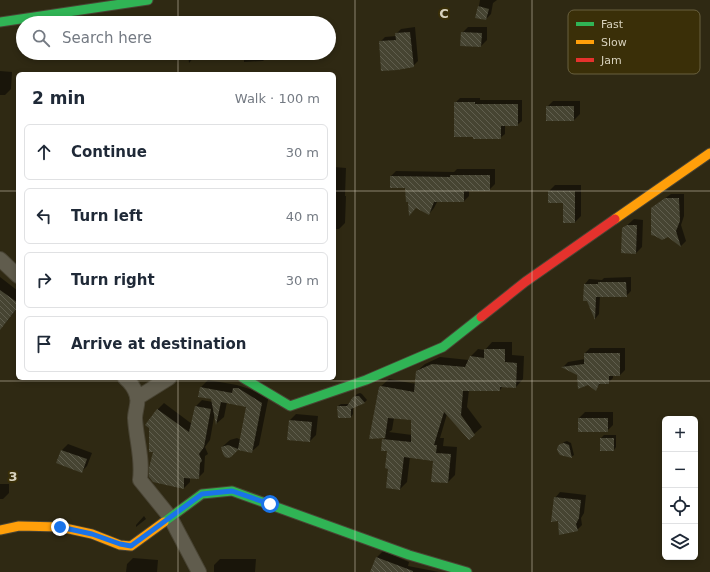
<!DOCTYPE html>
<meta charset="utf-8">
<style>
body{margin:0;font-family:"DejaVu Sans",sans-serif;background:#f6f6f7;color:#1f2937}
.controls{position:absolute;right:12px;bottom:12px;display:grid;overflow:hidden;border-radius:6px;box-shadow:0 2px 6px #0003}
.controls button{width:36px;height:36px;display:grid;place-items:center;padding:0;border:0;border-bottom:1px solid #e0e1e3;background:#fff;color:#1f2937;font:20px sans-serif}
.stop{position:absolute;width:12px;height:12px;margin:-9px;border:3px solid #1a73e8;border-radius:50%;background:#fff}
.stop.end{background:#1a73e8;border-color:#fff;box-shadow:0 1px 4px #0008}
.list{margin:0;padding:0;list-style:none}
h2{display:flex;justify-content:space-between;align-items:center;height:52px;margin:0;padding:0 16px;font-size:17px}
h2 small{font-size:13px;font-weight:400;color:#747a83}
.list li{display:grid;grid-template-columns:26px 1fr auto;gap:12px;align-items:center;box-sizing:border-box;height:56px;margin:0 8px 8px;padding:0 8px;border:1px solid #e0e1e3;border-radius:6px}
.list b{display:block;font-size:15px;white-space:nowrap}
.list em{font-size:13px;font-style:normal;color:#747a83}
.icon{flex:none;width:22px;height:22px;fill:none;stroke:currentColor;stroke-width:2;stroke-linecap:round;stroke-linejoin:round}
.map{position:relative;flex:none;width:710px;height:572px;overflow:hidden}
.search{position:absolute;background:#fff;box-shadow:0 2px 6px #0003;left:16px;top:16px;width:320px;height:44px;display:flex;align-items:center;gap:10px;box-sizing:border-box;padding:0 14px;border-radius:22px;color:#747a83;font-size:15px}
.panel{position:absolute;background:#fff;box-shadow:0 2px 6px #0003;left:16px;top:72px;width:320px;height:308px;border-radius:6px}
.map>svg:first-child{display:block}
.shadow{fill:#0007;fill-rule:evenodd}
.building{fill:url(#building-back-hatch)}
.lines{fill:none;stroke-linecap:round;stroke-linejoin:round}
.street-casing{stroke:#494434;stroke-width:16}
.fast-casing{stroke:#494434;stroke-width:11}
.slow-casing{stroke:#494434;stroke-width:11}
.jam-casing{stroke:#494434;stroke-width:11}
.street{stroke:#605c4d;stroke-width:14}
.fast{stroke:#30b455;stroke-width:9}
.slow{stroke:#ff9f0a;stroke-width:9}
.jam{stroke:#e5322d;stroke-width:9}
.route{stroke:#1a73e8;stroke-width:5}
.grid{fill:none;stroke:#d8d2bd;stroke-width:1;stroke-opacity:0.55}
.key{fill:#3a2f08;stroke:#69603e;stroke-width:1}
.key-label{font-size:11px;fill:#d8d2bd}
.grid-label{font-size:13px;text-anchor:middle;font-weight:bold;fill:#d8d2bd;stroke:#3a2f08;stroke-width:4;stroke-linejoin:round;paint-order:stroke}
</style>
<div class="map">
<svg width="710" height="572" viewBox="0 0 710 572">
<defs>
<pattern id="building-back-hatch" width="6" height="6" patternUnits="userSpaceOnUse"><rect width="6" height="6" fill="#464432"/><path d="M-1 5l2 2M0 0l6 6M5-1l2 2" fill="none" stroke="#605e4e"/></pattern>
</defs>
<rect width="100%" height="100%" fill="#2f2913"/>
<path class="shadow" d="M480,0H497L493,3L491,14L486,19L477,17Z
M128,16H155V23H122Z
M195,18H223V23H190Z
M301,18V23H253L257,19Z
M415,27L418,61L413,66L380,42L385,37L396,36V34L401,29Z
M468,27H487V40L481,46L462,33Z
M188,53H213L208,58L196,55L189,63Z
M244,53H269V55L263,61L244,62Z
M0,71L12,72L11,89L5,95H0Z
M460,98H480V100H522V121L517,125H505V134L500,138L455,103Z
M553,101H580V114L574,120L547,107Z
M334,167L346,168L345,196H346L345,223L339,229H334Z
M457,169H495V184L489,190H469V196L463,202H437L434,208L429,214L406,187L391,176L396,171L454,172Z
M555,185H581V216L575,222L564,202L549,191Z
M671,194H684V216L681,225L686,241L681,246L668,235L652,209L657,204Z
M634,219L643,220L642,247L636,253L623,229Z
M0,277L18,291V307L8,320L1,328L0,327Z
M631,277V291L626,296H600L599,314L595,319L587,300L585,284L589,279L602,280L604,278Z
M492,342H512V355L524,356L523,379L516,387L503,386L500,390H469L467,407L482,427L474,434L447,414L440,438H444L443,446L457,447L455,475L448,482L434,460L410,457L407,482L400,489L390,468L388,450L383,440L386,437L370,438L379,388L389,379L416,384L417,371L425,364L440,357L469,360L471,356L478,349L485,350ZM394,418L412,419V435L389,432L392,430Z
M590,348H625V370L620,375H613V378L608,383H601L595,389L578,374L563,367L568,362L585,359V353Z
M208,380L237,385L269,395L259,445L251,452L222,447L230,440L237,438L241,440L248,406L227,402L224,417L217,423L215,412L210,440L205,447L208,454L205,456L204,472L198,478L190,477V482L184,488L154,451L150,428L146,425L158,409L164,403L192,424L196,406L202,400L213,402L212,399L199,396L201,387Z
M360,393L362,394L367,400L365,402L353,407V414L351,417L338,406L341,404H350L353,398L357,394Z
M585,412H613V425L607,431L579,418Z
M296,414L318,416L316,435L310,441L290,420Z
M604,435H616V447L614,450L601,438Z
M567,441L571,443L574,455L571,457L559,447L564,442Z
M68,444L92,453L87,466L81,472L62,450Z
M0,484H9V493L3,499H0Z
M560,492L586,495L584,513L581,518L582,525L577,530L555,498Z
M144,516L146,519L136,527V525Z
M383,551L409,562L408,566L439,572H380L372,569L377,557Z
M133,558L158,560L157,572H126L127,564Z
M220,559H256L255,572H214V565Z"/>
<path class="building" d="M478,6L489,9L486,20L475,18Z
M410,32L414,67L397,70L381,71L379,41L396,40L395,33Z
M461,32L482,33L481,47L460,46Z
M454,102H475V104H518V126H501V139H473V137H454Z
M546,106H574V121H546Z
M450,175H490V191H464V202H434L429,215L416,208L409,216L408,202H406L405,188H390V176L450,177Z
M548,191H575V223H563V203H548Z
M665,198H679L680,221L676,231L681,247L668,237L662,240L655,236L651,235V208Z
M627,225H637L636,254L621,253L622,228Z
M598,282H626L627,297H596L595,320L587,301H583L584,284H598Z
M0,290L18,303V307L0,330Z
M484,349H505V362L517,363L516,388L500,387V391H463L461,415L475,435L469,440L444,412L434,445H437L436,453L451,454L448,483L431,482L433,461L404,457L400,490L386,488L388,469L385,468L387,451H381L382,439L411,442V420L388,418L385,438L369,439L379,387L381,386L414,392L416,371L432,364L465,367L470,356L484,358Z
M584,353H620V376H609V384H599L596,391L588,385L578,389L577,375L561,367L584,364Z
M200,387L232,393L233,388H238L262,403L252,453L238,450L231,457L228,458L225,457L223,454L221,447L228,445L238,449L246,407L221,402L216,425L211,399L198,397Z
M356,396H359L365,403L351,409V418H338L337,406H347L353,397Z
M195,406L211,409L204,447L199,454L202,461L200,463L199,479L184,478V489L153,482L149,477V468L153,452H149V428L145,425L157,409L189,432Z
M578,418H608V432H578Z
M289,420L312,422L310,442L287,440Z
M600,438H614V451H600Z
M564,443L569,445L572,458L560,455L558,452L557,449L558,446L560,444Z
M61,450L87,459L82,473L56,463Z
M554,497L581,500L579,518L576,524L578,531L559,535L558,521L551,522Z
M376,557L413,571V572H370Z"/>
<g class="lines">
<g class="street-casing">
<path id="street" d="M0,259L18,276
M125,378C131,383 135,389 137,396C139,403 135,411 135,418C136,439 143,458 140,480L170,517L199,572
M137,398L169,378"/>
</g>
<g class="fast-casing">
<path id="fast" d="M0,22L148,0
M243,378L290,406L366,380L443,347L481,317
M164,522L202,494L232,491L409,555L467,572"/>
</g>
<g class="slow-casing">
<path id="slow" d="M615,219L710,153
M0,530L19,526L60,527L92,534L120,545L131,546L164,522"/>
</g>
<g class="jam-casing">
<path id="jam" d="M481,317L525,282L615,219"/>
</g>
<use href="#street" class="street"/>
<use href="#fast" class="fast"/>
<use href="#slow" class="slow"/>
<use href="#jam" class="jam"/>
</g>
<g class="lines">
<path class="route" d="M60,527L92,534L120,544L131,546L202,494L232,491L270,504"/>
</g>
<path class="grid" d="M178,0V23M355,0V572M532,0V572M178,53V74M0,191H18M334,191H710M178,378V572M0,381H710"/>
<rect x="568" y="10" width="132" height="64" rx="6" class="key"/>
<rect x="576" y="22" width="18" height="4" fill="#30b455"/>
<rect x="576" y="40" width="18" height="4" fill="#ff9f0a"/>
<rect x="576" y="58" width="18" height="4" fill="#e5322d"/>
<g class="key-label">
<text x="601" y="28">Fast</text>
<text x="601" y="46">Slow</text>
<text x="601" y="64">Jam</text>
</g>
<g class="grid-label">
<text x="444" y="18">C</text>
<text x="13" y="481">3</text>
</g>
</svg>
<div class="controls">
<button>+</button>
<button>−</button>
<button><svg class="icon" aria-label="locate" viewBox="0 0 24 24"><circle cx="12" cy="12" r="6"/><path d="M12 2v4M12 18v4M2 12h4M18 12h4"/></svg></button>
<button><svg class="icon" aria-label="layers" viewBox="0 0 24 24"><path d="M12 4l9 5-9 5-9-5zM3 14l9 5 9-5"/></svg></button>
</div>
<div class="stop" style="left:270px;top:504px"></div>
<div class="stop end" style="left:60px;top:527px"></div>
<div class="search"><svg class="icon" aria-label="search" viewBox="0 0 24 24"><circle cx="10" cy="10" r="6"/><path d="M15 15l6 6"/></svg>Search here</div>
<section class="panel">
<h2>2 min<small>Walk · 100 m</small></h2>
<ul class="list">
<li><svg class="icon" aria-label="ahead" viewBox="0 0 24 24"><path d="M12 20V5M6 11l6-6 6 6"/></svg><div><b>Continue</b></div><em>30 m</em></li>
<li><svg class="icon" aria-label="left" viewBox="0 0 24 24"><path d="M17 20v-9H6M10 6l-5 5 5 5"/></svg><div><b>Turn left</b></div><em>40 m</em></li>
<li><svg class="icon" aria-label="right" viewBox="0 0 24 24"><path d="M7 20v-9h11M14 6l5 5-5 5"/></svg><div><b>Turn right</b></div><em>30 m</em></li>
<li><svg class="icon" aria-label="arrive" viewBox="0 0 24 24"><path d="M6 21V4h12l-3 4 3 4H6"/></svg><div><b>Arrive at destination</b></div></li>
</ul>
</section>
</div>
